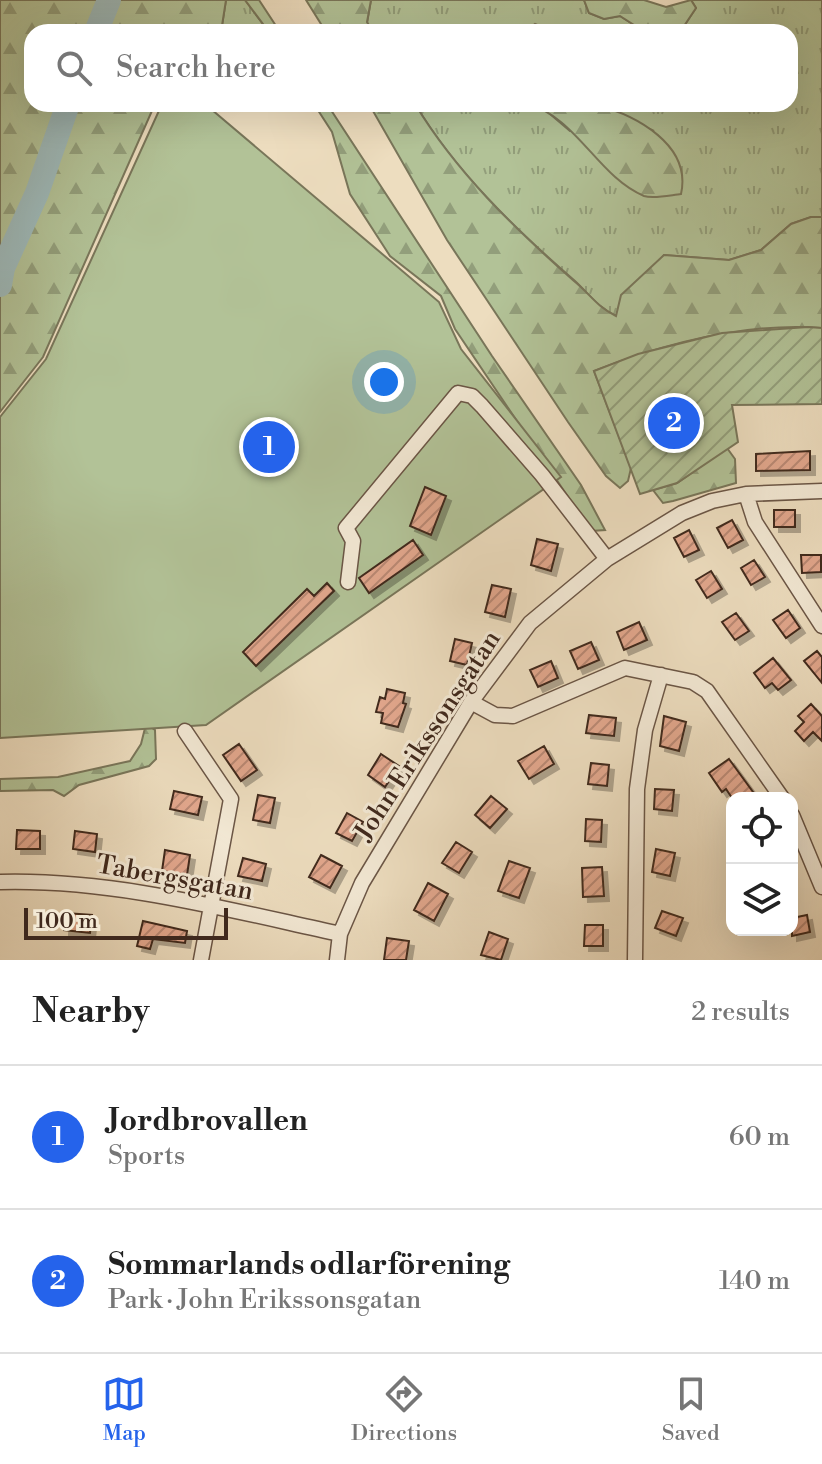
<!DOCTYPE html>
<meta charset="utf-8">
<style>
body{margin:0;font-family:"Libre Bodoni",serif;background:#f6f6f6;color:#222}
.controls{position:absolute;right:24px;bottom:24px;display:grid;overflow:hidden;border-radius:16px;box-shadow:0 8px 32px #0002}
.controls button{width:72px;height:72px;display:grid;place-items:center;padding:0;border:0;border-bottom:2px solid #e0e0e0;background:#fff;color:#222;font:40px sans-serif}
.scale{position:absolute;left:24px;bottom:20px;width:204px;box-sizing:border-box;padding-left:8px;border:4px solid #40291d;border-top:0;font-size:22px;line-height:28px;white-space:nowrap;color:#40291d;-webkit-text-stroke:6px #f3e9d5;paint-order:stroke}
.you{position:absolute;left:384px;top:382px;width:28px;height:28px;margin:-20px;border:6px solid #fff;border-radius:50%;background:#1a73e8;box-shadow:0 0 0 12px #1a73e833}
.badge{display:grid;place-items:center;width:52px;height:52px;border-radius:50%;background:#2563eb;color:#fff;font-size:26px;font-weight:700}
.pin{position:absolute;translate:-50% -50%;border:4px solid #fff;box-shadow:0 2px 8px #0006}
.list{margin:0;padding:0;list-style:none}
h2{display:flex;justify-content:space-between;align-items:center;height:104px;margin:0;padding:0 32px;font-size:34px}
h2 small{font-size:26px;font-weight:400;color:#767676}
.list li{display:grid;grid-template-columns:52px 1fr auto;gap:24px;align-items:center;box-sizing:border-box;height:144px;padding:0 32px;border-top:2px solid #e0e0e0}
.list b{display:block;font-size:30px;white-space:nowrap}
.list p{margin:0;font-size:26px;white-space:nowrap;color:#767676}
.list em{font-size:26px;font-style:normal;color:#767676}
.icon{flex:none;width:44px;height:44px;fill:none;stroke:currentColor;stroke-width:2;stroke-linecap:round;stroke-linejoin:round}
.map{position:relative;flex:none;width:822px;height:960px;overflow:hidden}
.search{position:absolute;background:#fff;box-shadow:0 8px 32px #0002;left:24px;right:24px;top:24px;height:88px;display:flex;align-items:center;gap:20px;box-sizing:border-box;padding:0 28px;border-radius:24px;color:#767676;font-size:30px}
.sheet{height:392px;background:#fff}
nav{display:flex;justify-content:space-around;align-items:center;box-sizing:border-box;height:112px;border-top:2px solid #e0e0e0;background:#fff;font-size:22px;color:#767676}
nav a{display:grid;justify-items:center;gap:4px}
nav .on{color:#2563eb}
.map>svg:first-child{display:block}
.grass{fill:url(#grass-tufts);stroke:#79765a;stroke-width:2}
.forest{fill:url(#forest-firs);stroke:#79765a;stroke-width:2}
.garden{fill:url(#garden-furrows);stroke:#79765a;stroke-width:2}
.pitch{fill:#b2c297;stroke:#79765a;stroke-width:2}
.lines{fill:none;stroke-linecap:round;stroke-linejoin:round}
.river{stroke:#9dbabb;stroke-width:24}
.building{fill:url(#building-hatch);stroke:#40291d;stroke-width:2;filter:url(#shadow)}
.street-casing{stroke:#6b5646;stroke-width:17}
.street{stroke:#f3e9d5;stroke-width:14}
.labels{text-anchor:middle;stroke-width:6;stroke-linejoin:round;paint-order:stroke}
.street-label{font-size:26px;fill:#40291d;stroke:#f3e9d5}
</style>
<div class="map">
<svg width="822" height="960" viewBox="0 0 822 960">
<defs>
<pattern id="grass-tufts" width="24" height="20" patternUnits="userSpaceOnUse" patternTransform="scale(2)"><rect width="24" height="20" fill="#b2c297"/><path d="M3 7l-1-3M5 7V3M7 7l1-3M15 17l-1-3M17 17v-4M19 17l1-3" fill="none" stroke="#929e7b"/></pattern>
<pattern id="forest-firs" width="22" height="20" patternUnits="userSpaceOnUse" patternTransform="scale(2)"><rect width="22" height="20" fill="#b2c297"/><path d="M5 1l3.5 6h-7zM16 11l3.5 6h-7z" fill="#929e7b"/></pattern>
<pattern id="garden-furrows" width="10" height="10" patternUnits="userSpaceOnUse" patternTransform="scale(2)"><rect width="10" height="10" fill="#b2c297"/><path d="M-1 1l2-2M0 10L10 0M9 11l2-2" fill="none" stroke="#929e7b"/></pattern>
<pattern id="building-hatch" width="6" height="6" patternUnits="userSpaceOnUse" patternTransform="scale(2)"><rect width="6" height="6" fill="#e2a78d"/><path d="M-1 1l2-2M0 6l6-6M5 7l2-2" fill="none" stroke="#b98873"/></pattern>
<filter id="shadow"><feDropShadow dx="5" dy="5" stdDeviation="0" flood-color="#0004"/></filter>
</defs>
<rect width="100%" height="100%" fill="#edddbf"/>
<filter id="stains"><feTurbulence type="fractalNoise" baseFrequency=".0025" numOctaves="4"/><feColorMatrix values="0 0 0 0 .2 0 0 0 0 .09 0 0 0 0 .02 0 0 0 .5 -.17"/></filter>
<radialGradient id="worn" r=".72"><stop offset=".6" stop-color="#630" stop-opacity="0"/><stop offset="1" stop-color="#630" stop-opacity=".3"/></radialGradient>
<path class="grass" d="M226,0H245L269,32H221Z
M371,0H584L589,13L604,19L620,16L645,32H553L535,24L525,32H373L367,23Z
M691,0H822V217H811L791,224L761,250L729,260L664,255L616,316C597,307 590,295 575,281C515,229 456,172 415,104H527L543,108L570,131H654L594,104H790V32H680L696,8Z"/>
<path class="forest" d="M0,0H226L221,32H32V104H155L43,357L0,412Z
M245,0H259L280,32H269Z
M306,0H371L367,22L373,32H326Z
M584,0H644L666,7L691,0L696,8L680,32H645L620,16L604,19L589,13Z
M314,104H327L492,356L581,485L605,530L591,531L455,329L441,296L390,256L350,194L332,132Z
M369,104H415C456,172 515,229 574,281C590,294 597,307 616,316L621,295L664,255L729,260L761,250L791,224L811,217H822V328C745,322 666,343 594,371L631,468L628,481L620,488L606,476L568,422L447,240Z
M527,104C548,104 576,99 596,105C636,115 692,145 681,194C671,195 654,199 644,196C598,177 576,116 527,104Z
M727,448L735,459L736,483L673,501L663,503L653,490L677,483Z
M146,724L155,730L156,759L149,766L79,785L64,796L53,790L0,791V779L58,777L130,761L141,744Z"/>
<path class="garden" d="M808,327L822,328V404L732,405L738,442L677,483L640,494L594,371L638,354L722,333Z"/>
<path class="pitch" d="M162,104H205L439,302L461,349L561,477L206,725L0,738V417L46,359Z"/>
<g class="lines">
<path class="river" d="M96,32L109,0
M0,285L3,268L37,193L68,104"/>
</g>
<path class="building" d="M810,451V470L756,471V454Z
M425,487L446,496L431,535L410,526Z
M774,510H795V527H774Z
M732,520L743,540L728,548L717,528Z
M689,530L699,550L684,557L674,538Z
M537,539L558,544L551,571L531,565Z
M413,540L423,555L369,593L359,578Z
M801,555H821V572L802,573Z
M754,560L765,577L751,585L741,568Z
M711,571L722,589L707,598L696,580Z
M327,583L334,591L256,666L243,652L307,589L314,596Z
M492,585L511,589L505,617L485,612Z
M788,610L800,628L786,638L773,620Z
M736,613L749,631L735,640L722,622Z
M639,622L647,640L624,650L617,632Z
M455,639L472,643L467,665L450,661Z
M591,642L599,660L578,669L570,651Z
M817,651L822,657V683L804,661Z
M773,658L791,680L778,690L772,683L765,688L754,673Z
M551,661L558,678L538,687L530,670Z
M387,689L405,693L403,703L406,704L398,727L381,723L383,713L376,712L380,697L385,699Z
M811,704L822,716V741L813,732L804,741L795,731L804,722L798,716Z
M589,715L616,718L614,736L586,733Z
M664,716L686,722L679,751L660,746Z
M239,744L257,770L241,781L223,755Z
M544,746L554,764L529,779L518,761Z
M381,754L399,766L385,787L368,775Z
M729,759L753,792L743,798H732L726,789L722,792L709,773Z
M591,763L609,765L607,786L588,784Z
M655,789L674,790L672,811L654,809Z
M174,791L202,797L198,815L170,809Z
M258,795L275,798L270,823L253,820Z
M491,796L507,809L490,828L475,815Z
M347,813L363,822L352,841L336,833Z
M586,819L602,820L601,842L585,841Z
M17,830L40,831V849H16Z
M75,831L97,834L95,852L73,849Z
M456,842L472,852L459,873L442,863Z
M656,849L675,853L670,876L652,872Z
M165,850L190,855L187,875L162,871Z
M321,855L342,866L330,888L309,877Z
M243,858L266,864L262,881L238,876Z
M509,861L530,868L519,898L498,891Z
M602,867L604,896L583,897L582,868Z
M428,883L448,894L434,921L414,910Z
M662,911L683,918L676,936L655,928Z
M65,913L92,915L90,933L64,930Z
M807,915L810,932L792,936V918Z
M143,921L187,931L185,943L153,939L150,949L137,946Z
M585,925H603V946H584Z
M489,932L508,939L501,960L481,955Z
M387,938L409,941L406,960H384Z"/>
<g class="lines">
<g class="street-casing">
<path id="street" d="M746,494L755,522L822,626
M348,582L353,541L346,528L458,393L472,396L482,406L542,475L607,559
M471,702L495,715L513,716L625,668L693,682L707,691L782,798
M185,731L231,799L201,960
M792,815L822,887
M0,882C115,879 229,910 340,934
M337,960L340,934L362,883L471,702L530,623L607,559L682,513L712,501L746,494L822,491
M635,960L637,789L645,730L661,675"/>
</g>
<use href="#street" class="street"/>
</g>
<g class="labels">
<g class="street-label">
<text transform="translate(427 735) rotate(-57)" y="9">John Erikssonsgatan</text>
<text transform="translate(175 877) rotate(10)" y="9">Tabergsgatan</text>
</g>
</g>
<rect width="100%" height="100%" filter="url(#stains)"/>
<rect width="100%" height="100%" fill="url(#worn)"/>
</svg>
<div class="controls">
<button><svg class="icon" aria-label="locate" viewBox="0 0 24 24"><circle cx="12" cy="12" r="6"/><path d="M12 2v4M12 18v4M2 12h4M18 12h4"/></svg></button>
<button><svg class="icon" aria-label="layers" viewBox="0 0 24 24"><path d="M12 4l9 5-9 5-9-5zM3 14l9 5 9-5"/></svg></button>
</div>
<div class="scale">100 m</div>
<div class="you"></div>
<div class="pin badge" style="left:269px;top:447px">1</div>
<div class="pin badge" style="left:674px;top:423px">2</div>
<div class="search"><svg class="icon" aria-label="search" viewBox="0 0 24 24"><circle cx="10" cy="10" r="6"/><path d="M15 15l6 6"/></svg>Search here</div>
</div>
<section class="sheet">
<h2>Nearby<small>2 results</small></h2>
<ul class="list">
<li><span class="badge">1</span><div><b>Jordbrovallen</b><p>Sports</p></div><em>60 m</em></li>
<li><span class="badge">2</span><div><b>Sommarlands odlarförening</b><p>Park · John Erikssonsgatan</p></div><em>140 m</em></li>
</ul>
</section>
<nav>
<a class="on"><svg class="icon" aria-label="map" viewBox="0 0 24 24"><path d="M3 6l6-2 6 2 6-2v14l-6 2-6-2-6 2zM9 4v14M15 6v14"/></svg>Map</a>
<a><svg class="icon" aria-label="directions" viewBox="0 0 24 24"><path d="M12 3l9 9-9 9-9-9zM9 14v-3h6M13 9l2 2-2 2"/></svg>Directions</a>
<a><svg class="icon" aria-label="saved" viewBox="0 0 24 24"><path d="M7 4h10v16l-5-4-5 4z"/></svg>Saved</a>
</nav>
